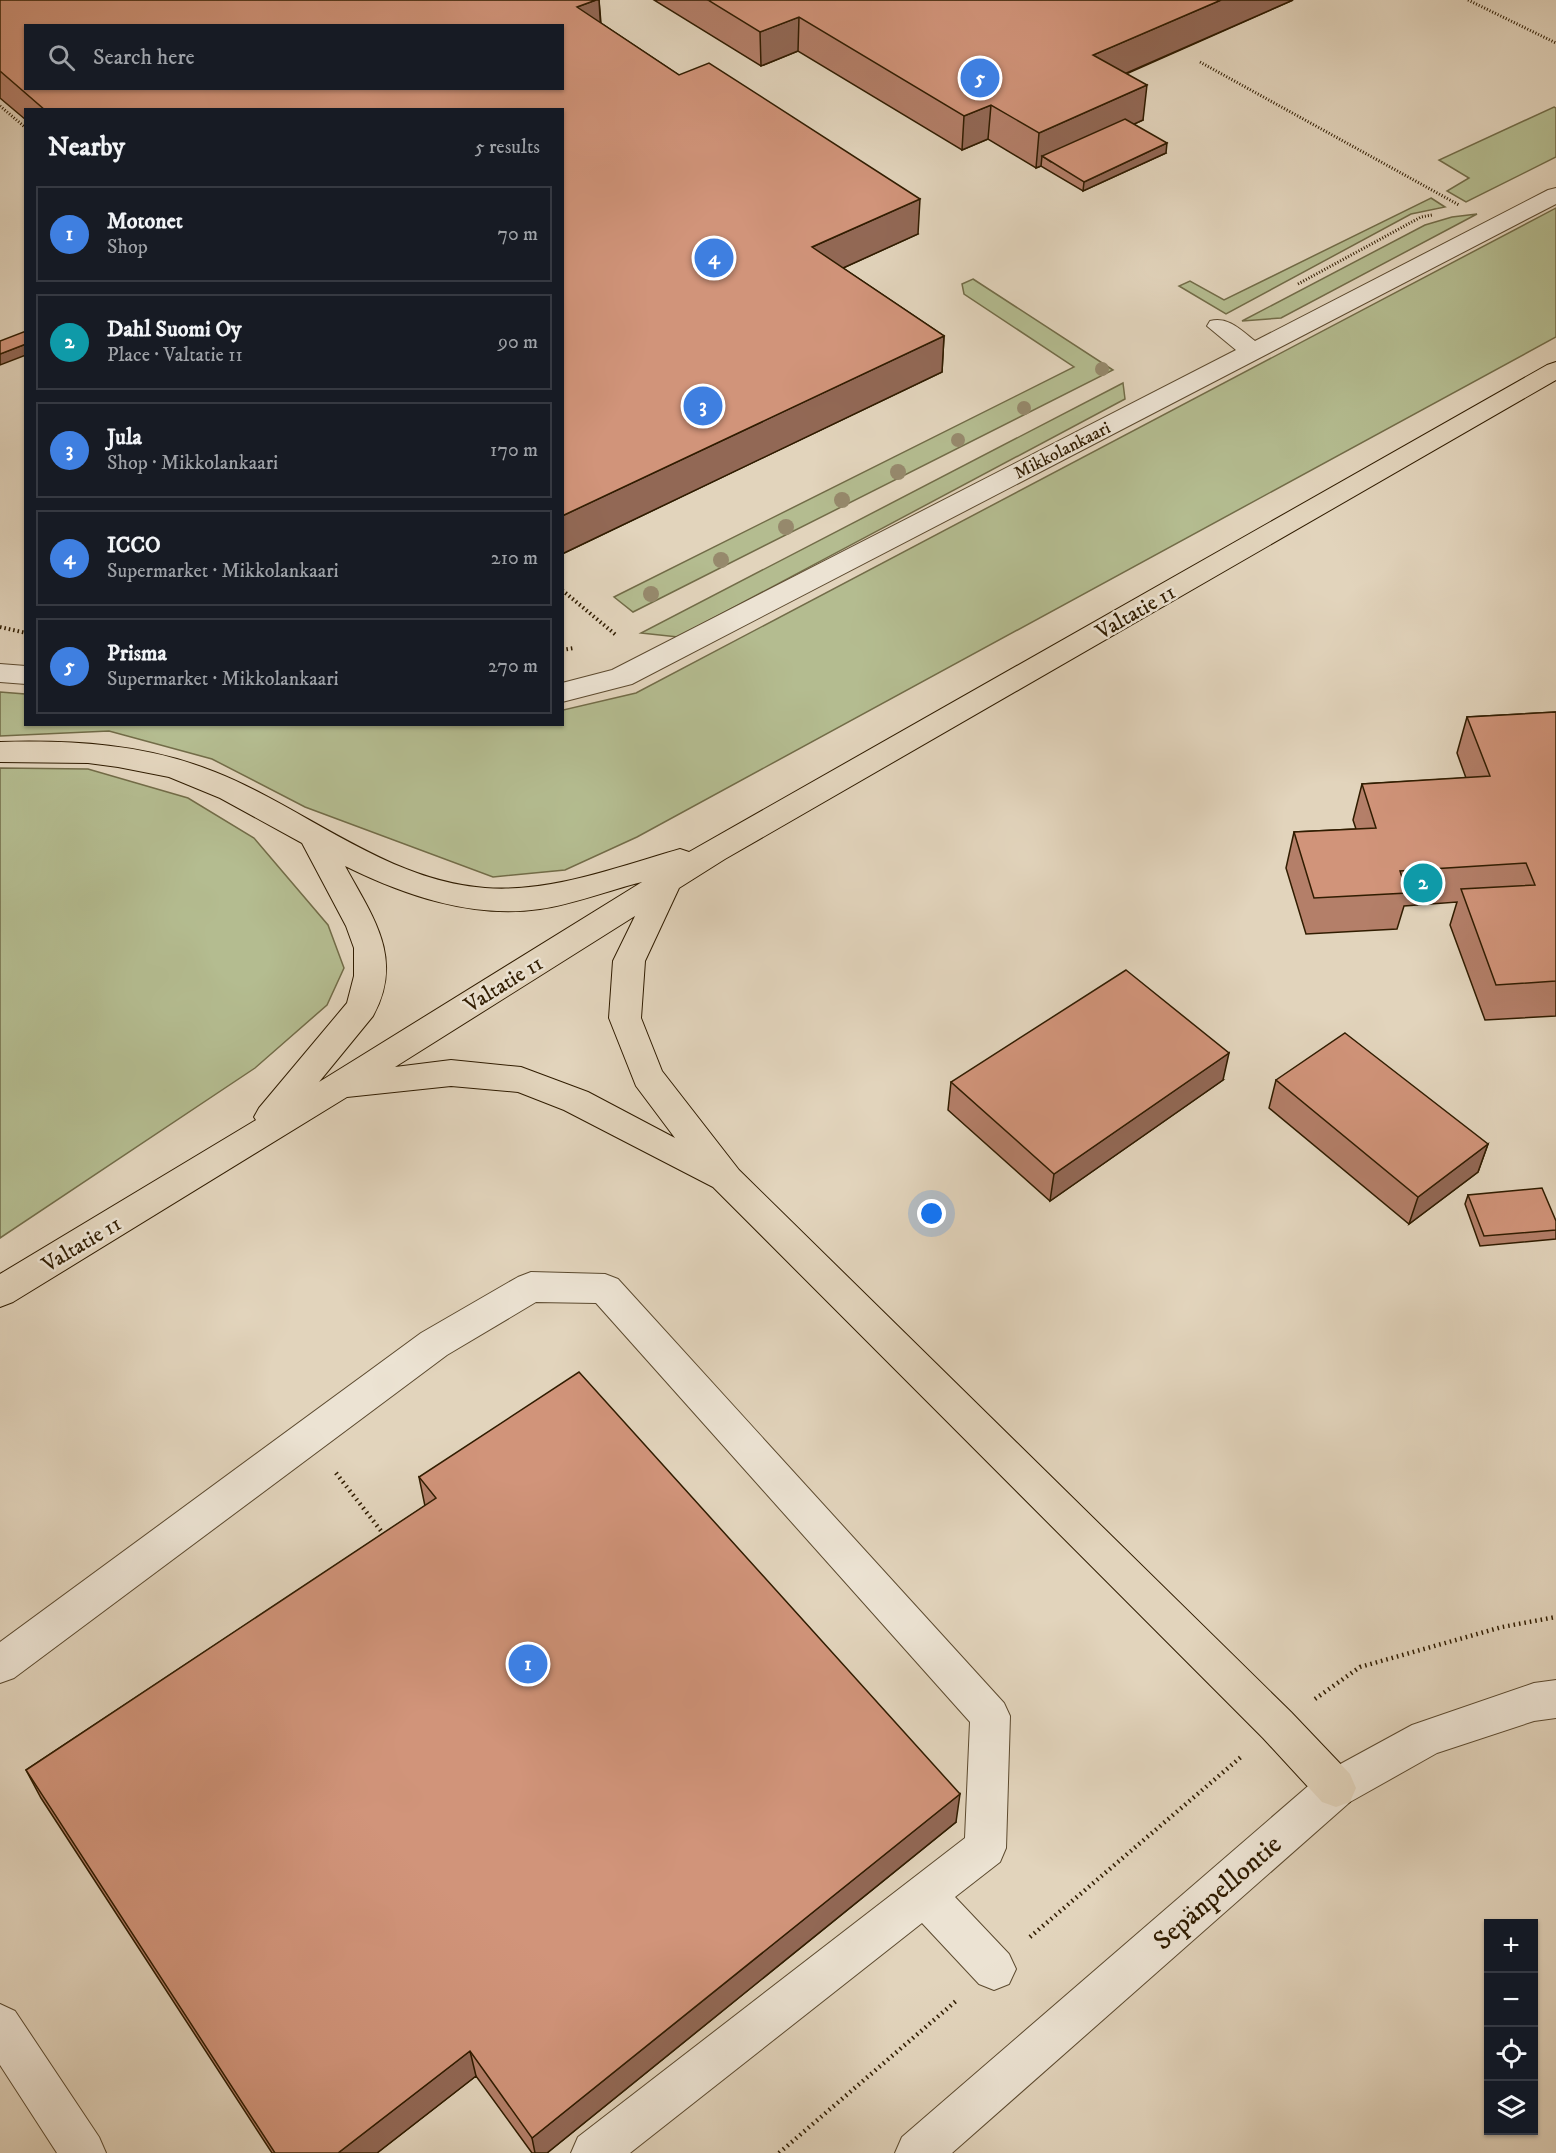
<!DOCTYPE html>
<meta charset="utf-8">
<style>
body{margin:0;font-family:"IM FELL DW Pica",serif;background:#242831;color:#f1f3f6}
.controls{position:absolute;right:18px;bottom:18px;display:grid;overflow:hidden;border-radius:0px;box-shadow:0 2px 4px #0004}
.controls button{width:54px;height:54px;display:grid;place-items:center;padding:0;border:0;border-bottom:2px solid #363941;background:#171b24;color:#f1f3f6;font:30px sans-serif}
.you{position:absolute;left:932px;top:1214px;width:21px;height:21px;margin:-15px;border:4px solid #fff;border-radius:50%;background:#1a73e8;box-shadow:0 0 0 9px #1a73e833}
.badge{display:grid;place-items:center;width:39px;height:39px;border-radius:50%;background:#c59692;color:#fff;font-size:20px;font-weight:700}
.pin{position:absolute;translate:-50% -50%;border:3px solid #fff;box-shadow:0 2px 6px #0006}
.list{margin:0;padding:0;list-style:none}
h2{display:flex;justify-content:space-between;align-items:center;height:78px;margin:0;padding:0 24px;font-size:26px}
h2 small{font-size:20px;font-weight:400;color:#9ea1a6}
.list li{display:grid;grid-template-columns:39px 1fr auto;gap:18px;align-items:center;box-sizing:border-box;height:96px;margin:0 12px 12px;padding:0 12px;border:2px solid #363941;border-radius:0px}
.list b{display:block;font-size:22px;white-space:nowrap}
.list p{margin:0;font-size:20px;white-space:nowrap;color:#9ea1a6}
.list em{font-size:20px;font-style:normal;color:#9ea1a6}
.icon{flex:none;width:33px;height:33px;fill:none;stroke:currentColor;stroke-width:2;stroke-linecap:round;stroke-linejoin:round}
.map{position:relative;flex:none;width:1556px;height:2153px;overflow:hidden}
.search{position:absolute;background:#171b24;box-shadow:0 2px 4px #0004;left:24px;top:24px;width:540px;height:66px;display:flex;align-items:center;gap:15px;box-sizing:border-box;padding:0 21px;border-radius:0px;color:#9ea1a6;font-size:22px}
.panel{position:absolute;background:#171b24;box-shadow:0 2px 4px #0004;left:24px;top:108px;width:540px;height:618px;border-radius:0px}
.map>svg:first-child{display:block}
.green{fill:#b4bc90;stroke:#726c48;stroke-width:1.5}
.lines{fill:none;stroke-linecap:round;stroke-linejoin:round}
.minor-casing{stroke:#5c4a2f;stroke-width:2}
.highway-casing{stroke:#301c00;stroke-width:2}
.path-far2{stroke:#301c00;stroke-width:3;stroke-dasharray:1 2;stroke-linecap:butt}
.path-far1{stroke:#301c00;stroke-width:4;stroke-dasharray:1.5 3;stroke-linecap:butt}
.path{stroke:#301c00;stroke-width:4.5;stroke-dasharray:1.5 4;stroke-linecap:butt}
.minor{fill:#ece3d3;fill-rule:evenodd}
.highway{fill:#e2d4bc;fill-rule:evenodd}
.tree{fill:#96896c}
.wall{fill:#b47f69;stroke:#301c00;stroke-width:1.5}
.shaded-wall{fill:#926855;stroke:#301c00;stroke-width:1.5}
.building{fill:#d1947a;stroke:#301c00;stroke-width:1.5;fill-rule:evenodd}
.labels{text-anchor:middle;stroke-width:5;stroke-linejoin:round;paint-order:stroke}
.far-street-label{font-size:18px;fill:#301c00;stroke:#ece3d3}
.street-label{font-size:22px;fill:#301c00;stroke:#ece3d3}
.near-street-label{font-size:27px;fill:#301c00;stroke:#ece3d3}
</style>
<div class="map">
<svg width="1556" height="2153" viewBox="0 0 1556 2153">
<rect width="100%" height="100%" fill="#e2d4bc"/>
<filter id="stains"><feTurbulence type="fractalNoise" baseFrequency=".00333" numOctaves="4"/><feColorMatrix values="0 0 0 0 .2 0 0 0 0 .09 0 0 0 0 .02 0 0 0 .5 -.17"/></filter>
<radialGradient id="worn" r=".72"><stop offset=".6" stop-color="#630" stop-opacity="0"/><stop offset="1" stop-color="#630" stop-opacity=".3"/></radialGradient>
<path class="green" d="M1554,107L1556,108V157L1466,202L1447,191L1469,178L1439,160Z
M1431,198L1445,207L1411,214L1226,314L1179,286L1190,281L1224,300Z
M1556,208V337L637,837L565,870L493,877L305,807L212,759L109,731L0,736V692L25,694L26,724H562L563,710L636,693Z
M1477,214L1281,318L1242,321L1425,225L1452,217Z
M973,279L1113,370L633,612L614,597L1074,367L964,294L962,284Z
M1123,383L1125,399L678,637L641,633Z
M0,768L88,769L188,798L254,838L328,925L344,968L327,1005L255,1068L0,1238Z"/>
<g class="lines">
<g class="minor-casing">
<path id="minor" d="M1556,188V204L632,684L562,702V683L612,670L1236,350L1207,326L1210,321C1228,316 1241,330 1255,341L1548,190Z
M0,664L26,666V684L0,682Z
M531,1272L605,1274L618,1279L1004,1703L1010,1716L1006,1848L1000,1862L955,1897L1009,1954L1016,1969L1009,1984L994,1990L979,1984L922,1923L630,2153H571L578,2137L965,1838L970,1722L596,1303L536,1302L447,1355L14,1678L0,1683V1642L421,1333L518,1277Z
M1556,1680V1718L1534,1721L1437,1753L1350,1802L952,2153H895L902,2137L1322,1774L1412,1725L1534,1683Z
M0,2004L15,2011L99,2137L106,2153H57L0,2065Z"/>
</g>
<g class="highway-casing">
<path id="highway" d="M1556,362V380L725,859L679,888L645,961L641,1018L662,1071L739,1170L1291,1712L1350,1774L1356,1788L1350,1802L1336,1807L1322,1802L1263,1738L713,1187L564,1110L518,1092L451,1086L347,1097L13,1302L0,1307V1274L256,1120L254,1117L259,1108L347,1003L354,976V948L346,926L302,843L220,798L169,777L118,767L88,763L0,762V742C73,740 146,744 215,772C306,808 384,880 485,888C550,893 617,867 680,849L689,852L1547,365ZM345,866C404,895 472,919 540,909C571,905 610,890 642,882L319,1082L373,1016C405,958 372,916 345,866ZM635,916L613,961L609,1018L636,1086L675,1138L588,1092L521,1067L451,1060L395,1067Z"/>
</g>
<path class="path-far2" d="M1468,0L1556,43
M1200,62L1459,205
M0,106L26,128
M1298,284L1421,217L1432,215"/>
<path class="path-far1" d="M562,590L616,635
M0,627L26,633
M562,650L574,648"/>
<path class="path" d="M336,1473L385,1536
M1315,1699L1360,1667L1502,1627L1556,1617
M1030,1937L1241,1757
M779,2153L956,2001"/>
<use href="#minor" class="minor"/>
<use href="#highway" class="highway"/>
</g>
<g class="tree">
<circle cx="1102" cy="369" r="7"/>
<circle cx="1024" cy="408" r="7"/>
<circle cx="958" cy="440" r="7"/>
<circle cx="898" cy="472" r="8"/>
<circle cx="842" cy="500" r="8"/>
<circle cx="786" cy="527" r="8"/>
<circle cx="721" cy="560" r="8"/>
<circle cx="651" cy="594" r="8"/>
</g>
<path class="wall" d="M0,0H599L601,23L918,234L843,268L944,336L942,372L562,554V110H26V120L0,98Z
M654,0H1293L1126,74L1143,120L1134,124L1166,153L1083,191L1041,166L1036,168L988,139L962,150L798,51L761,66Z
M1556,712V1016L1485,1020L1450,925L1457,902L1404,906L1397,929L1306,934L1286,868L1294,832L1356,829L1353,820L1362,784L1466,778L1457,753L1467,717Z
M1223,1080L1050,1201L948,1110L951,1082Z
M1276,1080L1488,1144L1478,1172L1409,1224L1269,1108Z
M1468,1195L1556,1221V1239L1480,1246L1465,1204Z
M419,1477L956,1822L547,2153H532L476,2076L377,2153H272L41,1798L26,1770L425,1506Z"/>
<path class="shaded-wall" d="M596,0H599L601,33L577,7Z
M1221,0H1293L1090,89L1093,55Z
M799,17L798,51L761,66L760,32Z
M1147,85L1143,120L1051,162L1042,156L1041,166L1036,168L1039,133Z
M991,105L988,139L962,150L964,116Z
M1167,143L1166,153L1083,191L1084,182Z
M920,199L918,234L812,282V247Z
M944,336L942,372L562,554V516Z
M26,344V355L0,365V354Z
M1229,1053L1223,1080L1050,1201L1054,1174Z
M1488,1144L1478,1172L1409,1224L1418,1197Z
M960,1794L956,1822L547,2153H535L532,2138Z
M470,2051L476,2076L377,2153H338Z"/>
<path class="building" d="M0,0H596L577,7L679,75L709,63L920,199L812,247L944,336L562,516V110H45L0,71ZM26,26H562V88H26Z
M708,0H1221L1093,55L1147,85L1039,133L991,105L964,116L799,17L760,32Z
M1125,119L1167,143L1084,182L1042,156Z
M26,331V344L0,354V341Z
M1556,712V981L1496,985L1461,889L1535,885L1526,863L1400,871L1407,893L1314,898L1294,832L1376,828L1362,784L1490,776L1467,717Z
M1126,970L1229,1053L1054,1174L951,1082Z
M1345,1033L1488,1144L1418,1197L1276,1080Z
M1542,1188L1556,1221V1230L1484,1236L1468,1195Z
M579,1372L960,1794L532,2138L470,2051L338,2153H275L26,1770L436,1498L419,1477Z"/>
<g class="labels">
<g class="far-street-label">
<text transform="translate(1062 450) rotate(-27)" y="6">Mikkolankaari</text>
</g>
<g class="street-label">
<text transform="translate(1135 611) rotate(-30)" y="8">Valtatie 11</text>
<text transform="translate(503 983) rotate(-32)" y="8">Valtatie 11</text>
<text transform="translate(81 1243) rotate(-31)" y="8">Valtatie 11</text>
</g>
<g class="near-street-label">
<text transform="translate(1217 1892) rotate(-41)" y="9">Sepänpellontie</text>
</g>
</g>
<rect width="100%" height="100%" filter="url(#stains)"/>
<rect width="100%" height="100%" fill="url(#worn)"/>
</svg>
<div class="controls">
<button>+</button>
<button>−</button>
<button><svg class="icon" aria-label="locate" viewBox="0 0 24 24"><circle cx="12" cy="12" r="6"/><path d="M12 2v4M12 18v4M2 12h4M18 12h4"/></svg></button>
<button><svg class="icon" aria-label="layers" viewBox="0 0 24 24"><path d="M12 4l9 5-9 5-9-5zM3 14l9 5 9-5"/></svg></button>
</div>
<div class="you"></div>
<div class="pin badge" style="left:528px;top:1664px;background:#3f7fe0">1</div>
<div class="pin badge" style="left:1423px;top:883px;background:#0f9aa8">2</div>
<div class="pin badge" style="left:703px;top:406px;background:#3f7fe0">3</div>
<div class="pin badge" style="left:714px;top:258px;background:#3f7fe0">4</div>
<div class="pin badge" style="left:980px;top:78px;background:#3f7fe0">5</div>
<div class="search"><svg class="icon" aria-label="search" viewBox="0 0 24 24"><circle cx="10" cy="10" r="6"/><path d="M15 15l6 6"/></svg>Search here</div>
<section class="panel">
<h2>Nearby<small>5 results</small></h2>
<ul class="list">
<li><span class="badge" style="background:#3f7fe0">1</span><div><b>Motonet</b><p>Shop</p></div><em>70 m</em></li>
<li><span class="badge" style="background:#0f9aa8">2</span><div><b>Dahl Suomi Oy</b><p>Place · Valtatie 11</p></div><em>90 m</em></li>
<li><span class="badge" style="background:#3f7fe0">3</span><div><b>Jula</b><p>Shop · Mikkolankaari</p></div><em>170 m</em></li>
<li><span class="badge" style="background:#3f7fe0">4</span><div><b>ICCO</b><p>Supermarket · Mikkolankaari</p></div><em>210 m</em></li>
<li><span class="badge" style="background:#3f7fe0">5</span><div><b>Prisma</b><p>Supermarket · Mikkolankaari</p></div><em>270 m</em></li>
</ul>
</section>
</div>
